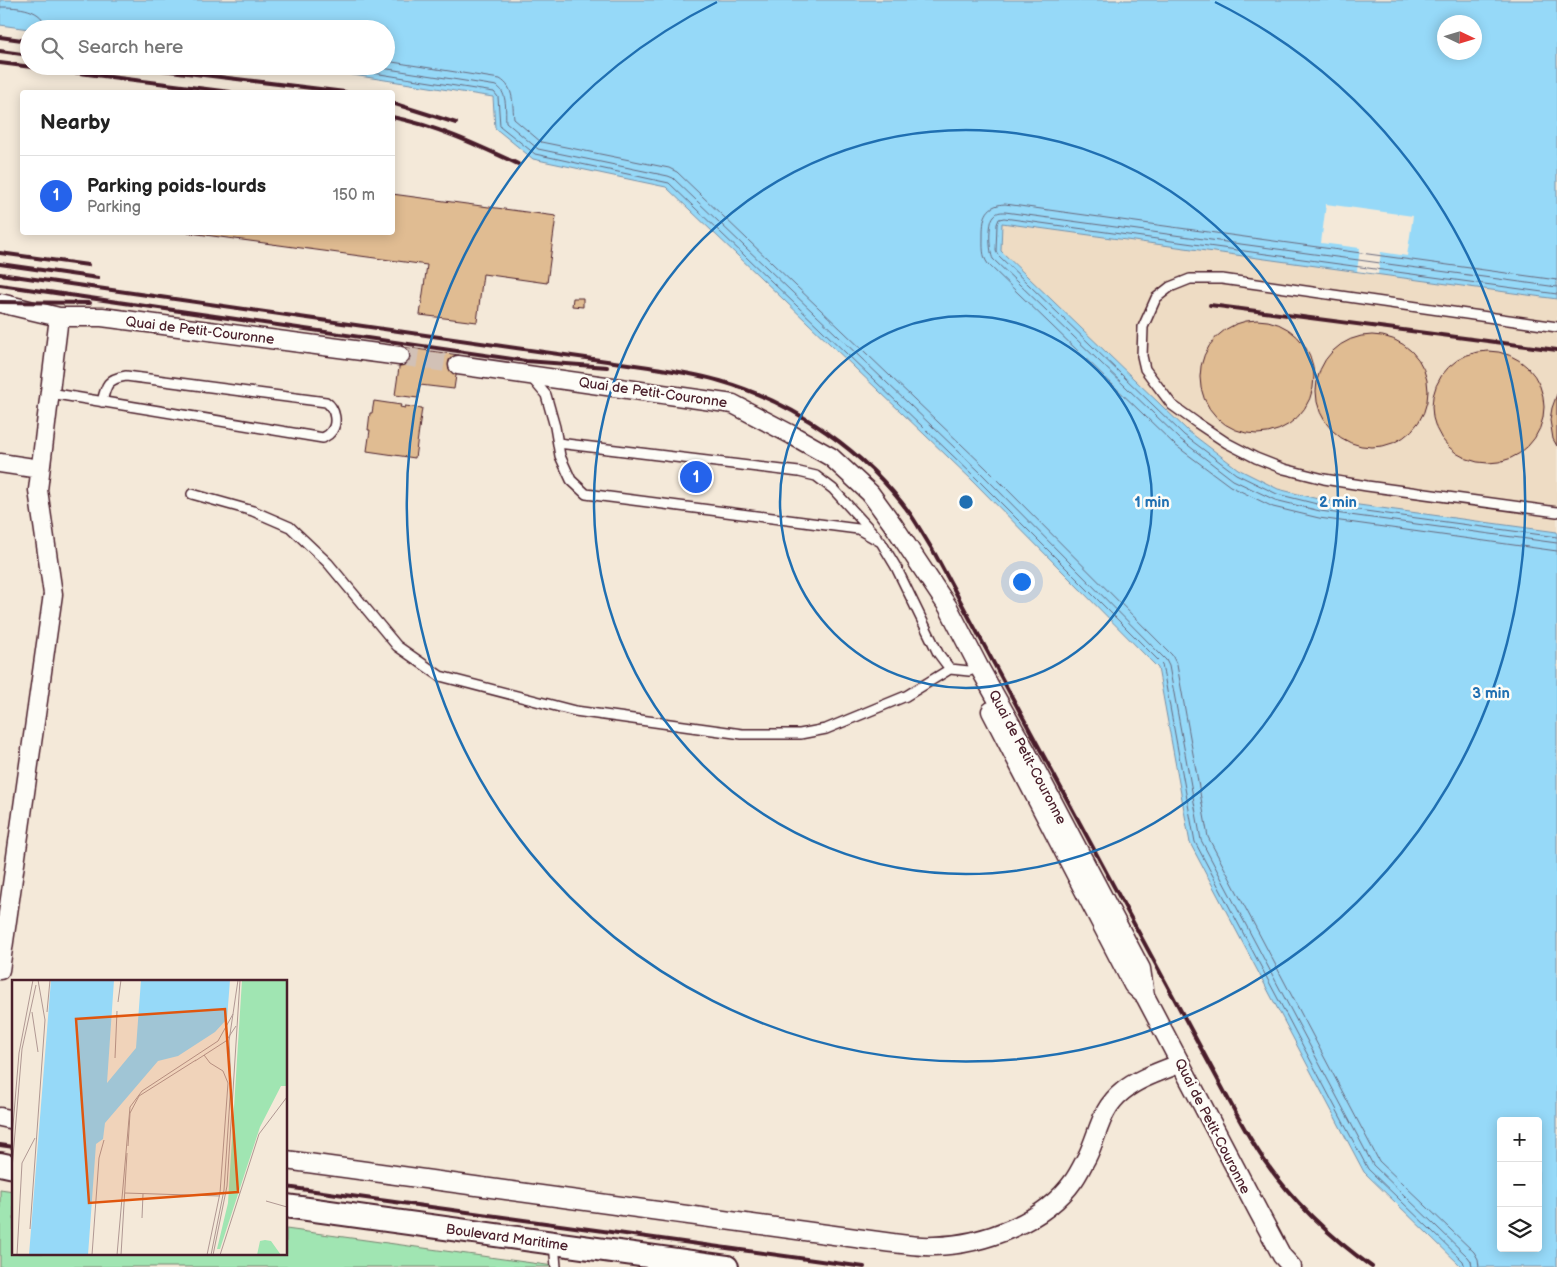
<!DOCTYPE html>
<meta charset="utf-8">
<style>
body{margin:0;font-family:"Balsamiq Sans",sans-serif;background:#f2f2f2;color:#222}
.controls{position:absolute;right:15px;bottom:15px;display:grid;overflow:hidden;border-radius:5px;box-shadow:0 2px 12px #0003}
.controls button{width:45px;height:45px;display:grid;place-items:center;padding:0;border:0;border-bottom:1px solid #e0e0e0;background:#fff;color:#222;font:25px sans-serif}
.compass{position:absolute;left:1437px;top:15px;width:45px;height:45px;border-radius:50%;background:#fff;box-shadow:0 2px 12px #0003;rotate:94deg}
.you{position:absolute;left:1021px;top:581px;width:18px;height:18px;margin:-12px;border:4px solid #fff;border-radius:50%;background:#1a73e8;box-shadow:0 0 0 8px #1a73e833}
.badge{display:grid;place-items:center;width:32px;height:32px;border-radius:50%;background:#2563eb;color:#fff;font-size:16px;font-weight:700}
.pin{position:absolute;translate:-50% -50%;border:2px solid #fff;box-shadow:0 1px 5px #0006}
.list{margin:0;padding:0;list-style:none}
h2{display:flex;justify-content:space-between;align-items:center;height:65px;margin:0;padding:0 20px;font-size:21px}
h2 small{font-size:16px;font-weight:400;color:#767676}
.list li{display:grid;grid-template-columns:32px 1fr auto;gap:15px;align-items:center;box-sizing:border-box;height:80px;padding:0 20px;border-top:1px solid #e0e0e0}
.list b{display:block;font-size:19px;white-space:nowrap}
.list p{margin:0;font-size:16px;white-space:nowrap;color:#767676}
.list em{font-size:16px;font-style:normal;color:#767676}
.icon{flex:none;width:28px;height:28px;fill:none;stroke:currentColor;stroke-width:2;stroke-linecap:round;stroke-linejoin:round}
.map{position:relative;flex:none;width:1557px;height:1267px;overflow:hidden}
.search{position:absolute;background:#fff;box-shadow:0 2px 12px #0003;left:20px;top:20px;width:375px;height:55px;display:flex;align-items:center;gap:12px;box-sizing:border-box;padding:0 18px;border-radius:28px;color:#767676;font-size:19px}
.panel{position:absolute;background:#fff;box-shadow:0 2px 12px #0003;left:20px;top:90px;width:375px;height:145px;border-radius:5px}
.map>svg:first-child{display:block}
.built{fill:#eedcc4}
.green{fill:#a0e5b2;stroke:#75826e}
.water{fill:#96d9f8;stroke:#788fa6;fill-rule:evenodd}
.pier{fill:#f4e9d9}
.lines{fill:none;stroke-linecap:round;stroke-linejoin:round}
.shore{stroke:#68697d;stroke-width:1}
.building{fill:#e0bc92;stroke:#4a1f2b}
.minor-tunnel{stroke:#d2c1b6;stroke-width:18;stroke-dasharray:18 9;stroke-linecap:butt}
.service-casing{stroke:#4a1f2b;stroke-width:12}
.minor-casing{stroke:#4a1f2b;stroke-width:21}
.tertiary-casing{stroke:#4a1f2b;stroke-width:26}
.service{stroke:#fdfcf7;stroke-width:9}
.minor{stroke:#fdfcf7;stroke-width:18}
.tertiary{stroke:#fdfcf7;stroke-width:22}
.rail{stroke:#4a1f2b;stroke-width:4}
.ring{fill:none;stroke:#1f6fb2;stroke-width:2.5}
.labels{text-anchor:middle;stroke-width:5;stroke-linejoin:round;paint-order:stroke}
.street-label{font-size:14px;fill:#4a1f2b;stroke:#fdfcf7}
.inset-road{fill:none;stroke:#b09893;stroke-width:1}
.view{fill:#e0560e;fill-opacity:0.15;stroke:#e0560e;stroke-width:2.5}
.inset-edge{fill:none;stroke:#4a1f2b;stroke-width:2.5}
.centre{fill:#1f6fb2;stroke:#fdfcf7;stroke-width:2.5}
.ring-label{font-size:15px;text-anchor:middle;font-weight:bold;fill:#1f6fb2;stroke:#fdfcf7;stroke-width:5;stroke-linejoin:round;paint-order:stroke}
</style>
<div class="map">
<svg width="1557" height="1267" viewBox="0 0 1557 1267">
<rect width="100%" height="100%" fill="#f4e9d9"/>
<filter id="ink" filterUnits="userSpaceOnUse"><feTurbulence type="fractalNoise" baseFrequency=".02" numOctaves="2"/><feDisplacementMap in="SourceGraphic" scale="10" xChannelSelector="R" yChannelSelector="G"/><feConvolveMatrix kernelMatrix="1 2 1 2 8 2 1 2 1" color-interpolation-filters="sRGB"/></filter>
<g filter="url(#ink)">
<path class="built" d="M1002,223L1557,299V532L1322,500L1278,489L1238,469L1188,431L1001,251Z"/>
<path class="green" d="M0,1189L14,1191V1253H286V1229L561,1267H0Z"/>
<path class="water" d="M0,0H1557V299L1002,223L1001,251L1188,431L1238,469L1278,489L1322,500L1557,532V1267H1462L1364,1172L1190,843L1158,668L972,480L666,187L533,159L495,128L493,97L296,66H386V29H29L0,25ZM1444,22H1474V52H1444ZM1501,1121H1538V1248H1501Z"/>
<path class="pier" d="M1326,204L1413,216L1407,256L1381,252L1378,274L1357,271L1360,248L1321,243Z"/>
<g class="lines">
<path class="shore" d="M0,7C18,7 43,8 47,29
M386,61L500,79C515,88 512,104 514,119L541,142L669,168L677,172L985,467L1172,655L1177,665L1208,837L1379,1161L1474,1252L1478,1259L1479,1267
M329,66L494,92L498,97L500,126L535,154L669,183L975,477L1162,664L1195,842L1368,1169L1463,1261L1465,1267
M369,66L497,86C508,94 505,110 506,122L538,149L668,176L673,178L980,472L1166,660L1169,666L1201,840L1373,1165L1468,1257L1471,1261L1472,1267
M1557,280L1005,204C984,205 983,220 983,236C983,247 982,256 988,264L1175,445L1230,486L1273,507L1319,518L1557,551
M1557,287L1005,212C1000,212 997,212 994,216C988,222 989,252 993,259L1180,439L1233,480L1275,500L1320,511L1557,543
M1557,294L1004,218L999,219L997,224L996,251L998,255L1184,435L1236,474L1277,494L1321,505L1557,537"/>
</g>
<path class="building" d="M392,194L556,216L547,283L483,274L477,322L420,315L427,265L183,232H392Z
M573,298H583V307L572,306Z
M1200 377a57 57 0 1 1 114 0a57 57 0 1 1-114 0Z
M1316 391a56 56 0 1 1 112 0a56 56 0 1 1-112 0Z
M402,347L459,355L454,389L420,385L418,398L395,395Z
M1432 407a56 56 0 1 1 112 0a56 56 0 1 1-112 0Z
M1557,394V446L1553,439L1550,420L1552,408Z
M374,401L401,405L400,407L405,408V406L422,408L415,458L367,451L370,430H368L370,413H372Z"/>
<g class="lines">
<path class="minor-tunnel" d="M400,356L458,365"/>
<g class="service-casing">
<path id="service" d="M1557,327L1222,279H1190L1170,287L1156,298L1143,327L1142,356L1145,369L1172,405L1197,423L1227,443L1256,458L1284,469L1324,479L1367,486L1557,512
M530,376L546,395L555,427L560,456L571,480L586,494L858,529L881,542L896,567L938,653L950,669L969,671L979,667
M50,393L323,438C325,436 328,436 330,433C339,424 335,408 326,402L126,376C107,379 106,385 102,402
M558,443L799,472L816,476L833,489L876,536
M192,494L253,511L290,527L328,563L397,646L440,676L575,711L742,734H800L826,729L906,696L950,669
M554,1243L556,1267"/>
</g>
<g class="minor-casing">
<path id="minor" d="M0,303L59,317H102L400,356
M458,365L733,404L792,435L831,457L870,493L894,526L948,607L979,667L1026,751L1141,969L1145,996L1258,1211L1282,1256L1292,1267
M0,463L40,469
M991,711L1133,985L1145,996
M0,970L53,594L38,490L59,317
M0,1117L14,1120
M286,1160L885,1242C901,1244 918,1247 934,1246C983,1245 1045,1222 1074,1180C1079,1173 1083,1164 1087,1157C1099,1133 1100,1109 1123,1091C1139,1078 1162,1071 1181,1063"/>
</g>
<g class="tertiary-casing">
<path id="tertiary" d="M0,1164L14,1167
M286,1206L727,1267"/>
</g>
<use href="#service" class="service"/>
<use href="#minor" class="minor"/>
<use href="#tertiary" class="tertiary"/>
<path class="rail" d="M0,37L29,41
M0,51L29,55
M0,63L230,92
M128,66L345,92
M392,103L456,123
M392,117C437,126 477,145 518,164
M0,253L88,265
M0,264L98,278
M0,274L649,367C673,371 697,374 720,381C794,402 866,452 911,515C919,527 927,541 935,554L1224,1091C1236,1114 1249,1138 1264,1160C1294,1203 1330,1237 1372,1267
M0,285L526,361L607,367
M0,302L90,303
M1210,305L1557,350
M0,1145L14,1147
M286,1187L864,1267"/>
</g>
</g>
<g class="ring">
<circle cx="966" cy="502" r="186"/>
<circle cx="966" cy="502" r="372"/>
<path d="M1215 2A559 559 0 1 1 717 2"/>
</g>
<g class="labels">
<g class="street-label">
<text transform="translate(200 330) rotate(7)" y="5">Quai de Petit-Couronne</text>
<text transform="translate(653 392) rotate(8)" y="5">Quai de Petit-Couronne</text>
<text transform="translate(1028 757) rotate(62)" y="5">Quai de Petit-Couronne</text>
<text transform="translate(1213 1126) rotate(63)" y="5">Quai de Petit-Couronne</text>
<text transform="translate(507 1237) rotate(8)" y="5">Boulevard Maritime</text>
</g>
</g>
<g transform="translate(12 980)">
<rect width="275" height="275" fill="#f4e9d9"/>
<path d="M230,0H275V106H269L248,147L208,269H205L216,223ZM253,260L259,261L269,275H245L248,261Z" fill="#a0e5b2"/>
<path d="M39,0H102L95,103L124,68L129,0H218L215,39L203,52L166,76L146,81L93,143L91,159L84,164L76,275H17Z" fill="#96d9f8"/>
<path class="inset-road" d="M106,22L109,0M20,32L26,72M35,32L38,0M192,75L198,83L211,91L216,103L208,213L195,275M103,78L105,31M183,81L214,61L224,46M0,158L7,73L21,0M116,166L118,133L127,116L184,80M0,189L10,69L24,5M113,213L208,216M254,221L275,227M130,238L131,214M275,243V263M18,249L33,40L26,0M5,275L10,183L23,158M80,275L87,178L92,160M105,275L118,127L130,111L206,61L221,34M109,275L115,173M199,275L212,210L219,103L217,61L226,0M201,275L215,206L228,0M208,275L247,154L275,117"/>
<path class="view" d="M213,29L226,212L77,223L64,39Z"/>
<rect width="275" height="275" class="inset-edge"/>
</g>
<circle cx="966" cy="502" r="8" class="centre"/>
<g class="ring-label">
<text x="1152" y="507">1 min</text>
<text x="1338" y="507">2 min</text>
<text x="1491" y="698">3 min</text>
</g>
</svg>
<div class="controls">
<button>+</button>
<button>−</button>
<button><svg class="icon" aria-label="layers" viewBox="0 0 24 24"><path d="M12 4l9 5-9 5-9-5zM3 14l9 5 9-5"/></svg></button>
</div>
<svg class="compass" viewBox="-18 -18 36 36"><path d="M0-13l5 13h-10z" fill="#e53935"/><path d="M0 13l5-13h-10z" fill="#767676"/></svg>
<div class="you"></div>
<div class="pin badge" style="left:696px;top:477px">1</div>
<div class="search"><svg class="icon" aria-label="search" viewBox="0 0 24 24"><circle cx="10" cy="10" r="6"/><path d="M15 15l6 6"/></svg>Search here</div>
<section class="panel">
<h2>Nearby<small></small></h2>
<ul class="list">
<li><span class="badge">1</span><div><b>Parking poids-lourds</b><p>Parking</p></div><em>150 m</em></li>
</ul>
</section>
</div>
